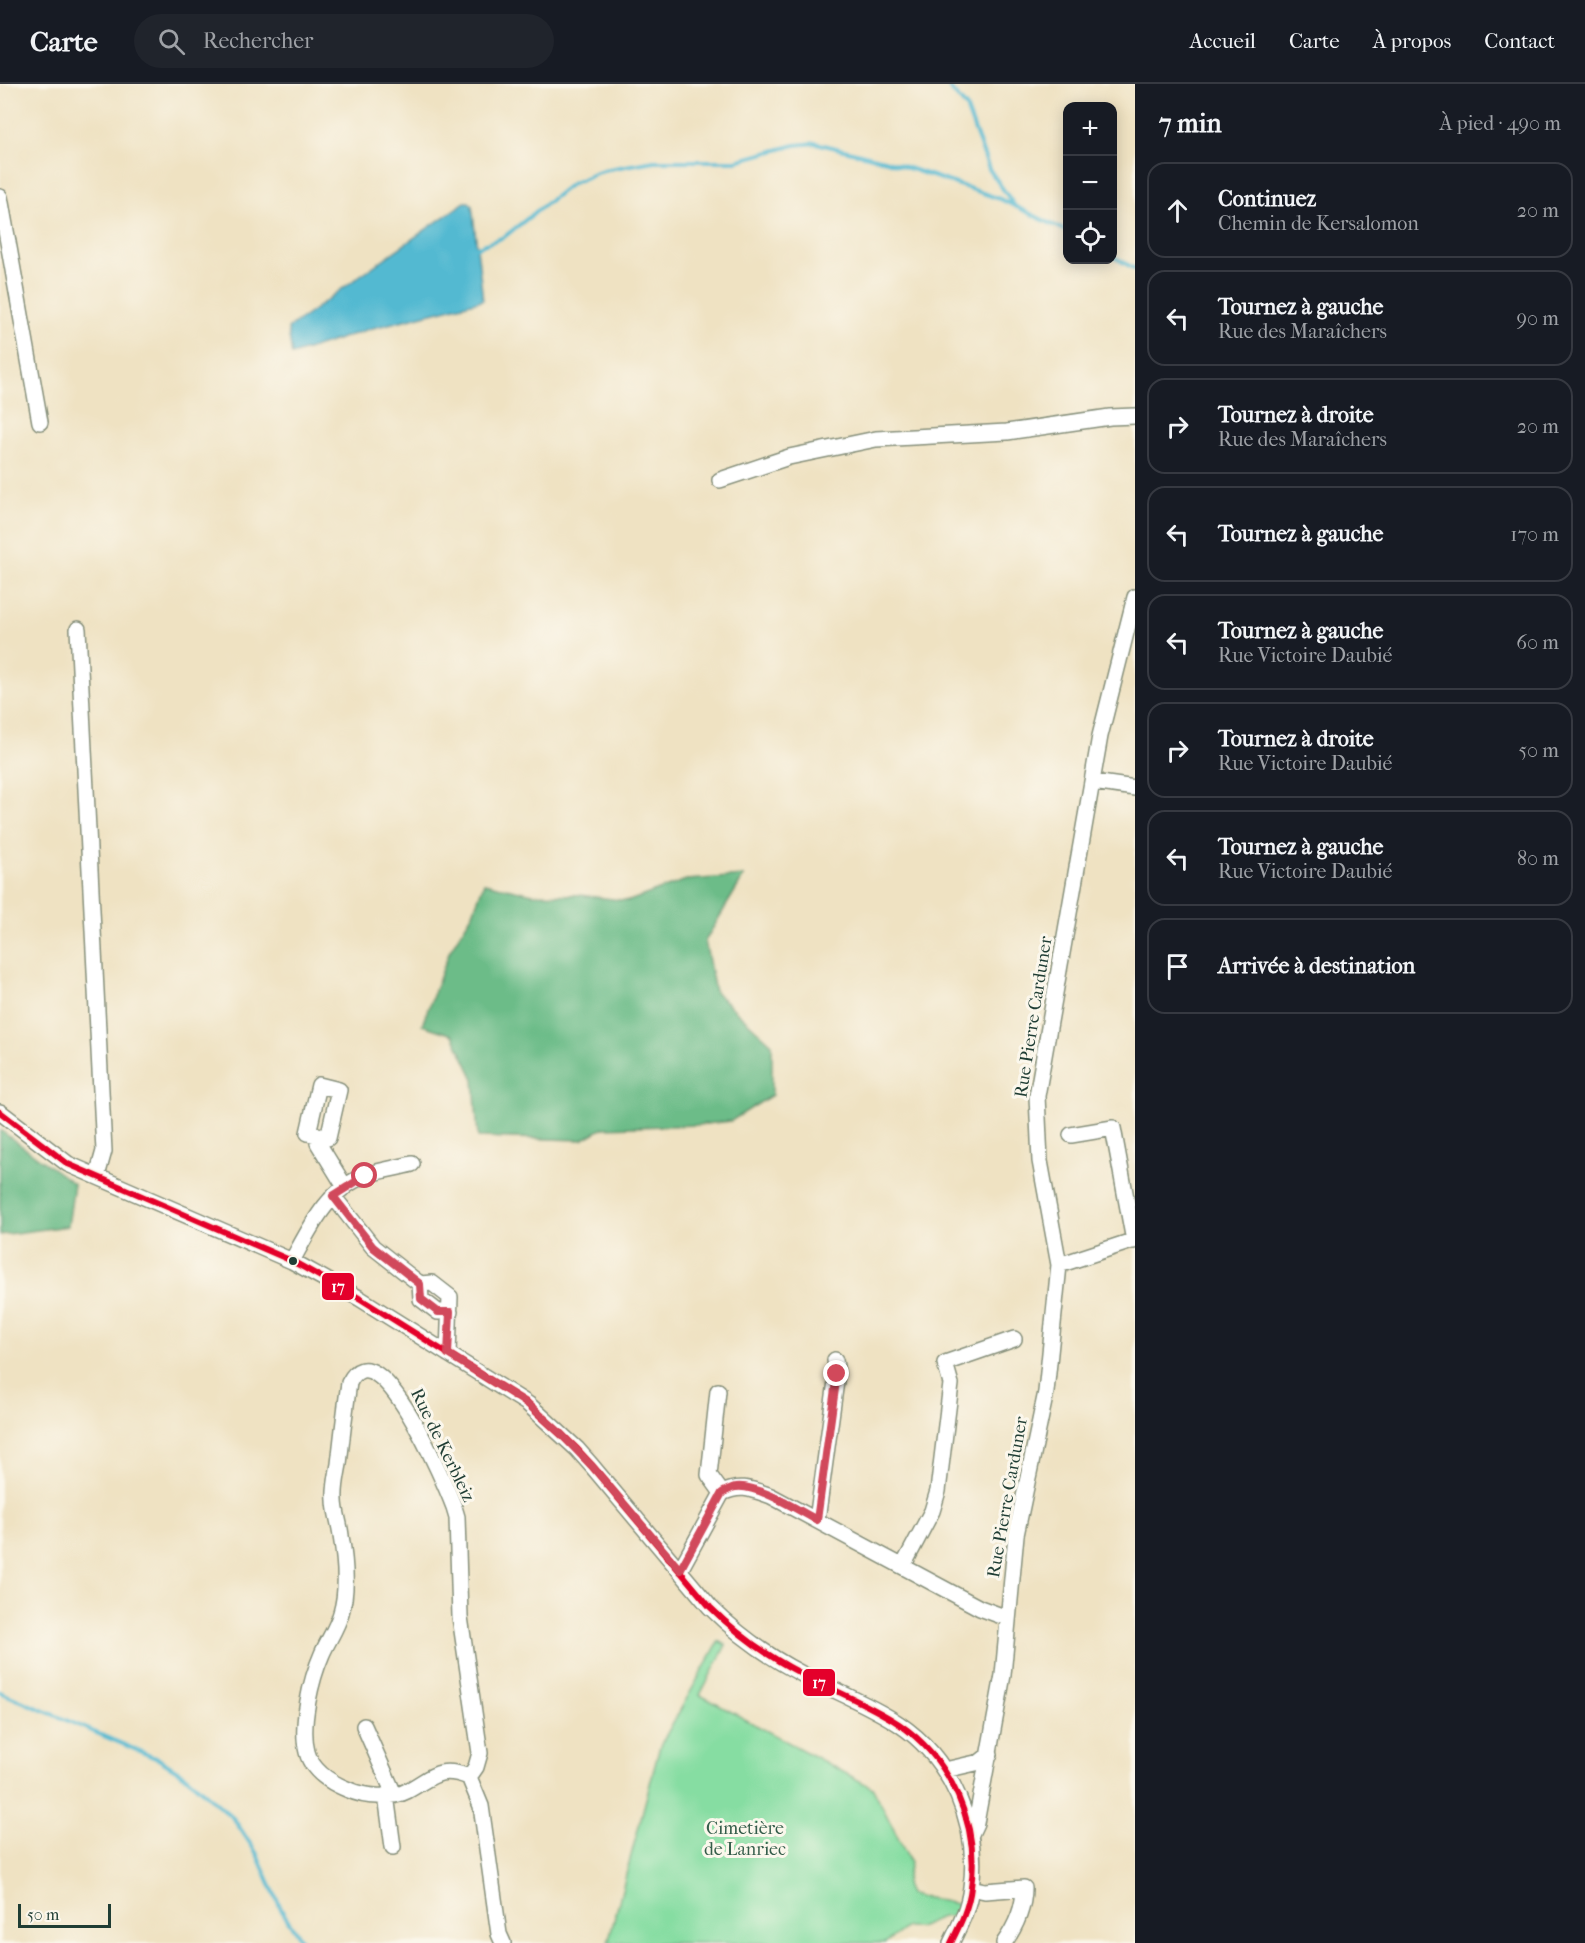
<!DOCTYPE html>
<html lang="fr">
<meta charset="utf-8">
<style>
body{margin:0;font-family:"IM FELL French Canon",serif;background:#20242c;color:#f1f3f6}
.controls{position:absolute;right:18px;top:18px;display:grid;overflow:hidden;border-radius:12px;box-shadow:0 3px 15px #0003}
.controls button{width:54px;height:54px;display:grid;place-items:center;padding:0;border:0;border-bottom:2px solid #363941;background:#171b24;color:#f1f3f6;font:30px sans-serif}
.scale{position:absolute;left:18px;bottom:15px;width:93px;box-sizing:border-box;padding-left:6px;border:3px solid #1f3d34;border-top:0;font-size:16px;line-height:21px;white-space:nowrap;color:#1f3d34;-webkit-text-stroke:4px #fbf7ec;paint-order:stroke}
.stop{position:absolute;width:18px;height:18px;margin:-14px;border:4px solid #d1495b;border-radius:50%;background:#fff}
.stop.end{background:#d1495b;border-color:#fff;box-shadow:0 2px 6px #0008}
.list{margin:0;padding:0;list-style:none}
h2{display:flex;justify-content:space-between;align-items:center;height:78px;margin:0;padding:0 24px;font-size:26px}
h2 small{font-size:20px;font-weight:400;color:#9ea1a6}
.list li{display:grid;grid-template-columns:39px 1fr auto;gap:18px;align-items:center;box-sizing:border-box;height:96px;margin:0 12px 12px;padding:0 12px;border:2px solid #363941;border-radius:18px}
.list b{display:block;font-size:22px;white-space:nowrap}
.list p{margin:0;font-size:20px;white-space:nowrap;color:#9ea1a6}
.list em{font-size:20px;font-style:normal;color:#9ea1a6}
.icon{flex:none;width:33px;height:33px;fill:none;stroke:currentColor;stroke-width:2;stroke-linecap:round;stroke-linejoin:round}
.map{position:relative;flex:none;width:1135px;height:1859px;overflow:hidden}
header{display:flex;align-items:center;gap:36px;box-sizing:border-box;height:84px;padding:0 30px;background:#171b24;border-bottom:2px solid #363941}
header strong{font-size:28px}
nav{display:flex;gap:33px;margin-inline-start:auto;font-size:21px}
.search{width:420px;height:54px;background:#20242c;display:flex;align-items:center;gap:15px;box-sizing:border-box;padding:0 21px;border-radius:33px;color:#9ea1a6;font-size:22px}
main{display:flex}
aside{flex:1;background:#171b24}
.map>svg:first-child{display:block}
.green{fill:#86dda2;stroke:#528d6b;stroke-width:1.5}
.forest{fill:#6cbc88;stroke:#467c5e;stroke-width:1.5}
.water{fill:#52b9d1;stroke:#387b82;stroke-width:1.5}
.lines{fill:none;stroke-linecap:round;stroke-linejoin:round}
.stream{stroke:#52b9d1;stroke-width:4}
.minor-casing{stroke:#87907b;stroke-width:18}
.minor{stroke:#fff;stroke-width:15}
.bus-1-casing{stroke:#fbf7ec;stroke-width:10}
.bus-1{stroke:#e4002b;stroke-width:6}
.route{stroke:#d1495b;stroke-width:8}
.bus-dot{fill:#1f3d34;stroke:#fbf7ec;stroke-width:2}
.labels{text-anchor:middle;stroke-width:6;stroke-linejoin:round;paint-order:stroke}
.street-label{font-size:18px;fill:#1f3d34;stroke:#fbf7ec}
.park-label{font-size:18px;fill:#345d4a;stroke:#fbf7ec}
.line-badge{stroke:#fbf7ec;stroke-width:2}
.badge-label{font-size:16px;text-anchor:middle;font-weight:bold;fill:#fff}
</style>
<header>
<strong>Carte</strong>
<div class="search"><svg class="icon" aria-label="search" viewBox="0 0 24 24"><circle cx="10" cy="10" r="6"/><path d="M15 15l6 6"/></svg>Rechercher</div>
<nav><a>Accueil</a><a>Carte</a><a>À propos</a><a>Contact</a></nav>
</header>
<main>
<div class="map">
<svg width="1135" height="1859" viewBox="0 0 1135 1859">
<rect width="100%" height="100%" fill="#fbf7ec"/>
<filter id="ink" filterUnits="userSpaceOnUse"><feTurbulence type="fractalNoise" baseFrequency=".0167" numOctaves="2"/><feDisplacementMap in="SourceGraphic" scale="12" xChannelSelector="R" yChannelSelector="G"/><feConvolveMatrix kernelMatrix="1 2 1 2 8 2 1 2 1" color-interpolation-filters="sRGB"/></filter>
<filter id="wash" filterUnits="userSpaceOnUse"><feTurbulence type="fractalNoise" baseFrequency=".008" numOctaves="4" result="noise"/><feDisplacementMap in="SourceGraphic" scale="24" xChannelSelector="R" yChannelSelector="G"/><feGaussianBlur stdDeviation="1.35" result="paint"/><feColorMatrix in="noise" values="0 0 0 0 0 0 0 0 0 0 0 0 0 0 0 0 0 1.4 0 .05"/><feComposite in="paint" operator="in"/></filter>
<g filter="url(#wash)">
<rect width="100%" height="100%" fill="#efe2c2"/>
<path class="green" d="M719,1557L726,1561L700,1611L873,1704L910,1778L905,1801L909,1810L961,1821L958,1832L941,1833L919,1843H906L885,1859H608L660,1662Z"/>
<path class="forest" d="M744,792L705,857L715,908L772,960V1011L731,1037L698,1041L603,1044L582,1056L478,1053L474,995L453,951L422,941L450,866L473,829L484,799L533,810L580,811L629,817L686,796Z
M0,1046L74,1100L68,1142L0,1151Z"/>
<path class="water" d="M465,118H469L472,121L483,216L369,245L292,271L288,245L358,193Z"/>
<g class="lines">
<path class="stream" d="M946,0L966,23L989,85L1014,121
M475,164L504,153L571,100L603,86L654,77H736L795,61L816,59L884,76L971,105L1000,115L1068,148
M1112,172L1135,185
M0,1608L160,1676L187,1693L234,1735L257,1770L282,1827L303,1859"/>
</g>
</g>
<g filter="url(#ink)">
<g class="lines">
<g class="minor-casing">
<path id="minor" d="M0,113L40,338
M720,396L789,373L876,355L1007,348L1110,333L1135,332
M78,545L104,1067L97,1092
M1093,698L1135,704
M319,1001L339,1006L328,1054L308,1049Z
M0,1028L68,1080L292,1177L359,1214L528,1320L577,1365L592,1382L710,1523C737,1550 767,1572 802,1590C834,1607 869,1620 899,1640C951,1675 980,1742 971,1803C969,1823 960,1841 951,1859
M318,1051V1059L345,1103
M1071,1051L1113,1044L1134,1157
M333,1112L373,1163L420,1200L432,1199L450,1213L448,1270
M292,1177C310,1144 328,1104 367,1091C381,1086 397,1084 412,1080
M1059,1181L1135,1156
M420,1200L421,1215L438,1228H450
M718,1307L709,1391L722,1409
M817,1436L837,1290L835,1276
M903,1482L932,1427L938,1407L951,1300L945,1279L1014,1255
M680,1486L722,1409C741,1400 751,1405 771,1412L980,1524L1007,1534
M364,1642L394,1710
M945,1686L980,1678L990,1670
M469,1693L476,1683L480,1669L460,1533L457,1433L454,1423C446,1402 378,1239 349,1299C345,1326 342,1353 339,1380C337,1392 334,1404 335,1416C335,1428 340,1440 341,1452C345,1475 348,1506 341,1529C337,1544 328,1556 322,1570C311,1595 300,1641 307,1668C312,1687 331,1699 349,1706C364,1713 392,1715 407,1707C432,1694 437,1681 469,1693L481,1722L499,1850L503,1859
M386,1711L393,1763
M970,1752L976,1739L1003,1591L1016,1451L1046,1308L1059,1181L1040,1077L1037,1012L1100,652L1135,513
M971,1804L985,1807L1024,1804C1024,1825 1016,1842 1004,1859"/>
</g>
<use href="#minor" class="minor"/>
<g class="bus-1-casing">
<path id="bus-1" d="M0,1028L68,1080L292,1177L359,1214L528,1320L577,1365L592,1382L710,1523C737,1550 767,1572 802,1590C834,1607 869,1620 899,1640C951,1675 980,1742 971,1803C969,1823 960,1841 951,1859"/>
</g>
<use href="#bus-1" class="bus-1"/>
</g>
</g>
<g class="lines" filter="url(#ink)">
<path class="route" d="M365,1092L333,1112L373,1163L420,1200L421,1215L438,1228H450L448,1270L528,1320L561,1350L592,1382L680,1486L722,1409C726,1407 732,1403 736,1403C757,1400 798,1426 817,1436L837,1290"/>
</g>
<circle class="bus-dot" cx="293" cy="1177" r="5"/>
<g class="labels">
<g class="street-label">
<text transform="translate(1033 933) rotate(-81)" y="6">Rue Pierre Carduner</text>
<text transform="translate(443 1361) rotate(64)" y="6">Rue de Kerbleiz</text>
<text transform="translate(1007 1413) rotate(-80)" y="6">Rue Pierre Carduner</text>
</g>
<g class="park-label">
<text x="745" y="1750">Cimetière<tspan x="745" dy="21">de Lanriec</tspan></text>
</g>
</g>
<g class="line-badge">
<rect x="321" y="1188" width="34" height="29" rx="6" fill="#e4002b"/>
<rect x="802" y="1584" width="34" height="29" rx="6" fill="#e4002b"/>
</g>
<g class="badge-label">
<text x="338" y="1208">17</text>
<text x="819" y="1604">17</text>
</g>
</svg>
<div class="controls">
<button>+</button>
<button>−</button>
<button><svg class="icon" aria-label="locate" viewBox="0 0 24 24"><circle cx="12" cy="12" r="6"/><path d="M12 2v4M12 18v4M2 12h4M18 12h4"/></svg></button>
</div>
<div class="scale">50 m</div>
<div class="stop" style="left:365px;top:1092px"></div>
<div class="stop end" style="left:837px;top:1290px"></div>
</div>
<aside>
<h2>7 min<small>À pied · 490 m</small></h2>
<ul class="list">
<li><svg class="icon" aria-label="ahead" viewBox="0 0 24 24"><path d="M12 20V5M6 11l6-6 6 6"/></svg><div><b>Continuez</b><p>Chemin de Kersalomon</p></div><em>20 m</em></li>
<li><svg class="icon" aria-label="left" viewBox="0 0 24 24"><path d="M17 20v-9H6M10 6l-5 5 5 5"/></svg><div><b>Tournez à gauche</b><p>Rue des Maraîchers</p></div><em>90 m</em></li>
<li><svg class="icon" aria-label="right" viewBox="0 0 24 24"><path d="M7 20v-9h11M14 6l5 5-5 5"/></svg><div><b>Tournez à droite</b><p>Rue des Maraîchers</p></div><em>20 m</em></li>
<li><svg class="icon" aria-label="left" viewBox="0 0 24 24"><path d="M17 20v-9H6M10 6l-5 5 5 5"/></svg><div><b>Tournez à gauche</b></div><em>170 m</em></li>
<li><svg class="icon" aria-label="left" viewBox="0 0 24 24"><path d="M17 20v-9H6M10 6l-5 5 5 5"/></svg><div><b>Tournez à gauche</b><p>Rue Victoire Daubié</p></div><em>60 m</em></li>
<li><svg class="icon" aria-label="right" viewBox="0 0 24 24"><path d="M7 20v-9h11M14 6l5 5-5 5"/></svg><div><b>Tournez à droite</b><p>Rue Victoire Daubié</p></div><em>50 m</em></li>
<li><svg class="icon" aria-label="left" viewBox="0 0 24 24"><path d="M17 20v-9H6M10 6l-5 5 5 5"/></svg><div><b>Tournez à gauche</b><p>Rue Victoire Daubié</p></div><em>80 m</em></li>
<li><svg class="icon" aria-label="arrive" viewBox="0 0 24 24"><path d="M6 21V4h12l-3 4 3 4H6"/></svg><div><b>Arrivée à destination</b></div></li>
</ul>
</aside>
</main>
